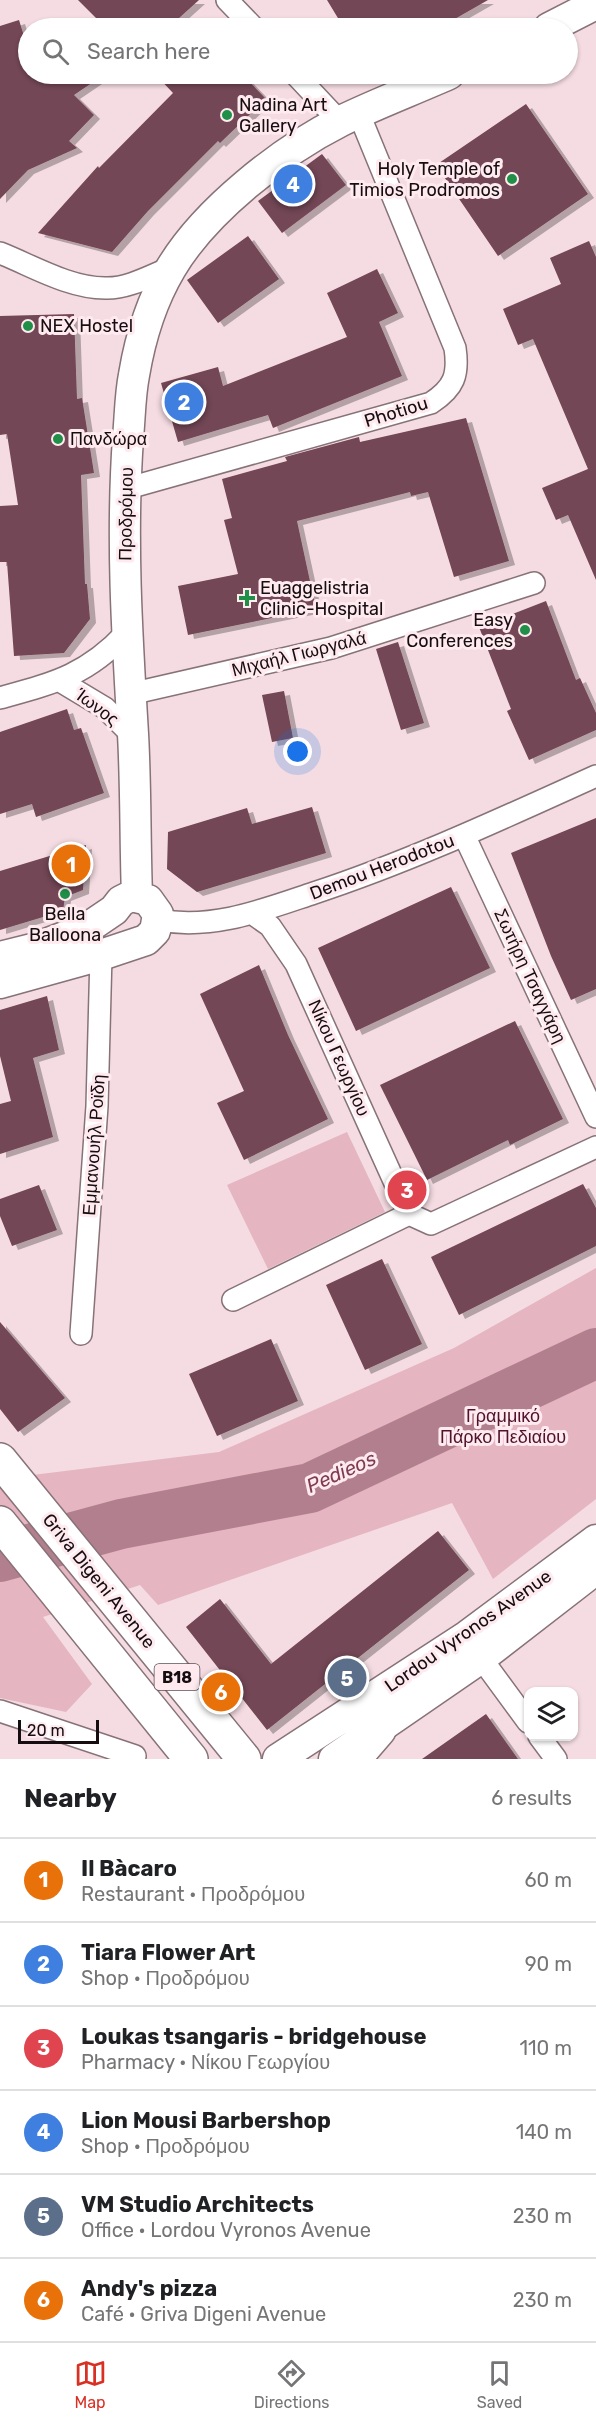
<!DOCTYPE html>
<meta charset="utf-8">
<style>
body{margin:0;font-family:Rubik,sans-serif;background:#f6f6f6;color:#202124}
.controls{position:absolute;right:18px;bottom:18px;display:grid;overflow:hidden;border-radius:12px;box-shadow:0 2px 4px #0004}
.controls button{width:54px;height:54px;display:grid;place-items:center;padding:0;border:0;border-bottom:2px solid #e0e0e0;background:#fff;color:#202124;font:30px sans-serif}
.scale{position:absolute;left:18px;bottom:15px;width:81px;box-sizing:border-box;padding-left:6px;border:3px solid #150d10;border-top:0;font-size:16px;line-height:21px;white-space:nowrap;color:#150d10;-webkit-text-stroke:4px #feeaef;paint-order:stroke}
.you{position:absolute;left:298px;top:752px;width:21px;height:21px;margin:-15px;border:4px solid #fff;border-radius:50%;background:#1a73e8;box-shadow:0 0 0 9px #1a73e833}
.badge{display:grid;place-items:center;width:39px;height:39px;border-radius:50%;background:#d93025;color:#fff;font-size:20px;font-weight:700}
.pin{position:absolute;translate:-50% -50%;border:3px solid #fff;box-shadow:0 2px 6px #0006}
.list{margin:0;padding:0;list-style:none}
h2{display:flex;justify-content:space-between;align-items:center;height:78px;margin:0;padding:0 24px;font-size:26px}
h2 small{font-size:20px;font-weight:400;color:#757577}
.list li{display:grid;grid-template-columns:39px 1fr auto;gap:18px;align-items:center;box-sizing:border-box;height:84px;padding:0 24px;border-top:2px solid #e0e0e0}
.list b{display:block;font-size:22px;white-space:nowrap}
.list p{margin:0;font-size:20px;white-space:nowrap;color:#757577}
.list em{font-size:20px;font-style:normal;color:#757577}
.icon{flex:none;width:33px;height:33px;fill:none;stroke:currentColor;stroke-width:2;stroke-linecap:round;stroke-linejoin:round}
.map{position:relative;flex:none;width:596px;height:1759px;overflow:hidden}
.search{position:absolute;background:#fff;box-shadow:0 2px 4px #0004;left:18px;right:18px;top:18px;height:66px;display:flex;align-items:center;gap:15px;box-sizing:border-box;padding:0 21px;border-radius:33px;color:#757577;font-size:22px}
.sheet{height:582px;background:#fff}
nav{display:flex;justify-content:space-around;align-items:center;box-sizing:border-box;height:84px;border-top:2px solid #e0e0e0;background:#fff;font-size:16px;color:#757577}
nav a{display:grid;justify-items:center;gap:3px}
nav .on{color:#d93025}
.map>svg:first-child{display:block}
.green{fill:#e5b5c2}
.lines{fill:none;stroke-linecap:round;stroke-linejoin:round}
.river{stroke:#b27f8e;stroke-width:50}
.building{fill:#734654;filter:url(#shadow)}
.street-casing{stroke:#877277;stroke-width:24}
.secondary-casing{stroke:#877277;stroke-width:33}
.primary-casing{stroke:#877277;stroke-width:36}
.street{stroke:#fff;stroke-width:21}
.secondary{stroke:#fff;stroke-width:30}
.primary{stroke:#fff;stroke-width:33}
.poi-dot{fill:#208f47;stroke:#feeaef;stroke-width:2}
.labels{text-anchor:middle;stroke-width:6;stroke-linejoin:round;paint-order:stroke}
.shield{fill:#feeaef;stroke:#5b4f53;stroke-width:1.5}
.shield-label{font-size:16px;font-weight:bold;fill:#150d10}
.poi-label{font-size:18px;fill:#150d10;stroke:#feeaef;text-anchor:start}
.street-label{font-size:18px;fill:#150d10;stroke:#feeaef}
.park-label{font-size:18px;fill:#51122c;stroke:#feeaef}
.water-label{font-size:20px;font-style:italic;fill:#7e3c52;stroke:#feeaef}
</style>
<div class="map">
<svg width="596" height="1759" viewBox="0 0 596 1759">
<defs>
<filter id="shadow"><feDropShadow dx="6" dy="4" stdDeviation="0" flood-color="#0004"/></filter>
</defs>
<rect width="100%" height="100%" fill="#f4dce2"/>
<path class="green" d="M347,1132L385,1212L268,1269L227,1185Z
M596,1268V1499L493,1579L452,1503L158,1605L140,1585L43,1617L92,1684L66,1712L0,1698V1479L219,1452L454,1348Z"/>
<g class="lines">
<path class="river" d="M0,1557L121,1524L310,1488L596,1353"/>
</g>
<path class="building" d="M78,0H199L168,28H106Z
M327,0H488L439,28H344Z
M19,20L28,49V74H105L74,95L94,115L69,141L77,148L28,170L0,199V26Z
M155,74H242L266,99L220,143L218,141L148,211L112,252L38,233L98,166L99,168L173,93Z
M526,104L588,194L498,256L436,165Z
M322,154L346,185L282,233L258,201Z
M248,236L279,279L218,323L187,280Z
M589,241L596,257V580L568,515L556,520L542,488L588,469L533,339L518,345L503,309L561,284L550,258Z
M377,269L398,313L379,322L402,376L273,428L268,415L178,442L161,383L218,367L223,386L347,337L327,293Z
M74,314L77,399L82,398L94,473L81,475L85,584H87L90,619L64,653L14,656L7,562H0V506L18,505L7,434L0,435V316Z
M466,418L509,561L454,577L428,492L411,496L410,492L297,521L316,609L188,635L178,586L238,574L224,520L232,518L222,479L287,461L285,457L359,437L360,442Z
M546,601L576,680L580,678L596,713V730L529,760L507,711L511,709L479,627Z
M398,642L424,723L401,730L376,649Z
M284,691L293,738L272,742L262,695Z
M67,709L74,730L81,728L104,793L36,817L32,804L0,814V732Z
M312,807L326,853L197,892L167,869L168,832L247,808L252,824Z
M596,818V989L571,1000L551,956L511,853Z
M86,845L83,890L65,897L63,911L0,930V871Z
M451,887L490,968L356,1031L318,948Z
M259,965L288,1035L328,1119L244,1160L217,1103L244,1091L200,994Z
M47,996L59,1050L33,1058L53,1137L0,1154V1104L11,1101L0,1056V1010Z
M515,1021L563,1119L510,1145L508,1140L427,1180L380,1085Z
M583,1184L596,1208V1246L459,1315L431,1257Z
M39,1185L57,1230L12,1246L0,1216V1199Z
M382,1259L422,1344L365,1370L326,1285Z
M0,1322L65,1398L18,1432L0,1409Z
M271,1339L298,1401L217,1436L189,1374Z
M438,1531L469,1570L267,1730L186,1627L220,1599L271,1664Z
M486,1714L518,1759H422Z"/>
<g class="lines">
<g class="street-casing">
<path id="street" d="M227,0L254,28
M295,74L340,122
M0,253C33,266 69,288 105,288C128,289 152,275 172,267
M125,489L431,403C454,388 459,375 455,348L359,114
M60,681L105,708L133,736
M130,694L331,648L534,583
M0,698C54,683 87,675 126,633
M464,835L596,1117
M253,914L270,926L296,964L409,1214
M159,920C213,930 263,910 314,893C411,861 503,818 596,776
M409,1214L431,1224L596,1147
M233,1300L409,1214
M81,1334L97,1106L101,955
M481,1658L528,1722
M0,1711L135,1756
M539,1736L556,1759"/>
</g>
<g class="secondary-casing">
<path id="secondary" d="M549,28L596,4
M137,896C135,842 136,788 133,734C127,635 121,537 128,438C130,417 130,395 134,375C140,339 152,300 171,268C205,211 281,151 341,121C376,104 413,90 449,74
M0,957L32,949L86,929L114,910L121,901L131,896L148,900L158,914L155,931L146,940L101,955L0,983
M278,1759L467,1636L596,1540
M334,1759L481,1658L596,1569"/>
</g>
<g class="primary-casing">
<path id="primary" d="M0,1460L244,1759
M0,1523L191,1759
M354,1759L379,1730"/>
</g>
<use href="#street" class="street"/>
<use href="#secondary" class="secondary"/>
<use href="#primary" class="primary"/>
</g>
<g class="poi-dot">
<circle cx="227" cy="115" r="6"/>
<circle cx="512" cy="179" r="6"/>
<circle cx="28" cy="326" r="6"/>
<circle cx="58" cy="439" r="6"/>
<path d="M244 589h6v6h6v6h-6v6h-6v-6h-6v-6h6z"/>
<circle cx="525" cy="630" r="6"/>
<circle cx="65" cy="894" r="6"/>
</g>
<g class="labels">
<rect class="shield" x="154.5" y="1664" width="45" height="26" rx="4.5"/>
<g class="shield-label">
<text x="177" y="1683">B18</text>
</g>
<g class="poi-label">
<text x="239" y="111">Nadina Art<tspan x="239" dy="21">Gallery</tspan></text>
<text x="500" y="175" text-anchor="end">Holy Temple of<tspan x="500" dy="21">Timios Prodromos</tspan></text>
<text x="40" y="332">NEX Hostel</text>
<text x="70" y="445">Πανδώρα</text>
<text x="260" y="594">Euaggelistria<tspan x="260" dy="21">Clinic-Hospital</tspan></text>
<text x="513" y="626" text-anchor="end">Easy<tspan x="513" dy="21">Conferences</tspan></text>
<text x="65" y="920" text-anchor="middle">Bella<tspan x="65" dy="21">Balloona</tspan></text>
</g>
<g class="street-label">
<text transform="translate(396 412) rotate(-17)" y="6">Photiou</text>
<text transform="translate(126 514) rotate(-89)" y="6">Προδρόμου</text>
<text transform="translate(299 654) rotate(-14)" y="6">Μιχαήλ Γιωργαλά</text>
<text transform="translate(97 707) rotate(37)" y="6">Ίωνος</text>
<text transform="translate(382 867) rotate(-21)" y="6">Demou Herodotou</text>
<text transform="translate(530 976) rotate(65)" y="6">Σωτήρη Τσαγγάρη</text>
<text transform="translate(339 1058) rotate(66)" y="6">Νίκου Γεωργίου</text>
<text transform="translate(94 1145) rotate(-86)" y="6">Εμμανουήλ Ροϊδη</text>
<text transform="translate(99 1581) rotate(51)" y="6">Griva Digeni Avenue</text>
<text transform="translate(468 1631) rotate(-35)" y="6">Lordou Vyronos Avenue</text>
</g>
<g class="park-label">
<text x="503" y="1422">Γραμμικό<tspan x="503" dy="21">Πάρκο Πεδιαίου</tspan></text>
</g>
<g class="water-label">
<text transform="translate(341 1472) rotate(-24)" y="7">Pedieos</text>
</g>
</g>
</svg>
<div class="controls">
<button><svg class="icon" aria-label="layers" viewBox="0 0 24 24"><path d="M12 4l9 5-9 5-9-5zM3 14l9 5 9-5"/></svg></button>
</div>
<div class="scale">20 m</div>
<div class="you"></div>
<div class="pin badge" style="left:71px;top:864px;background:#e8710a">1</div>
<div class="pin badge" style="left:184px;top:402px;background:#3f7fe0">2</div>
<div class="pin badge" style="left:407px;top:1190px;background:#e0444e">3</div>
<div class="pin badge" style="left:293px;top:184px;background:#3f7fe0">4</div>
<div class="pin badge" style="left:347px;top:1678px;background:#5c6f8a">5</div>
<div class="pin badge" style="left:221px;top:1692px;background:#e8710a">6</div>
<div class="search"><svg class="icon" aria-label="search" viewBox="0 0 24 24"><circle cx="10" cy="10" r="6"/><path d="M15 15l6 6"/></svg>Search here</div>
</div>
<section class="sheet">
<h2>Nearby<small>6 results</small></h2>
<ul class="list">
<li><span class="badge" style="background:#e8710a">1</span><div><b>Il Bàcaro</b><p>Restaurant · Προδρόμου</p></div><em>60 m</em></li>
<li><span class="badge" style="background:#3f7fe0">2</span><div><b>Tiara Flower Art</b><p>Shop · Προδρόμου</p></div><em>90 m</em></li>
<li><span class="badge" style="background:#e0444e">3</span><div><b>Loukas tsangaris - bridgehouse</b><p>Pharmacy · Νίκου Γεωργίου</p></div><em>110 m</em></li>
<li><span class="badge" style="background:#3f7fe0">4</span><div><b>Lion Mousi Barbershop</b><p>Shop · Προδρόμου</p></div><em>140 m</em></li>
<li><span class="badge" style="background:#5c6f8a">5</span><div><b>VM Studio Architects</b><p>Office · Lordou Vyronos Avenue</p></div><em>230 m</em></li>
<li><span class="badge" style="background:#e8710a">6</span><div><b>Andy's pizza</b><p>Café · Griva Digeni Avenue</p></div><em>230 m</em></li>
</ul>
</section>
<nav>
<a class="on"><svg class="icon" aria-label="map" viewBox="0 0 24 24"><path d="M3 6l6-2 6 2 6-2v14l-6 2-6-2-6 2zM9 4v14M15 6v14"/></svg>Map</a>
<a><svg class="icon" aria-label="directions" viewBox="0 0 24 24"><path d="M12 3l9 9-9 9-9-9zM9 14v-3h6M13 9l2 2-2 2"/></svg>Directions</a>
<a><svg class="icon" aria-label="saved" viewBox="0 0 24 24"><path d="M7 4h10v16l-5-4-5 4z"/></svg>Saved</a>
</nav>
